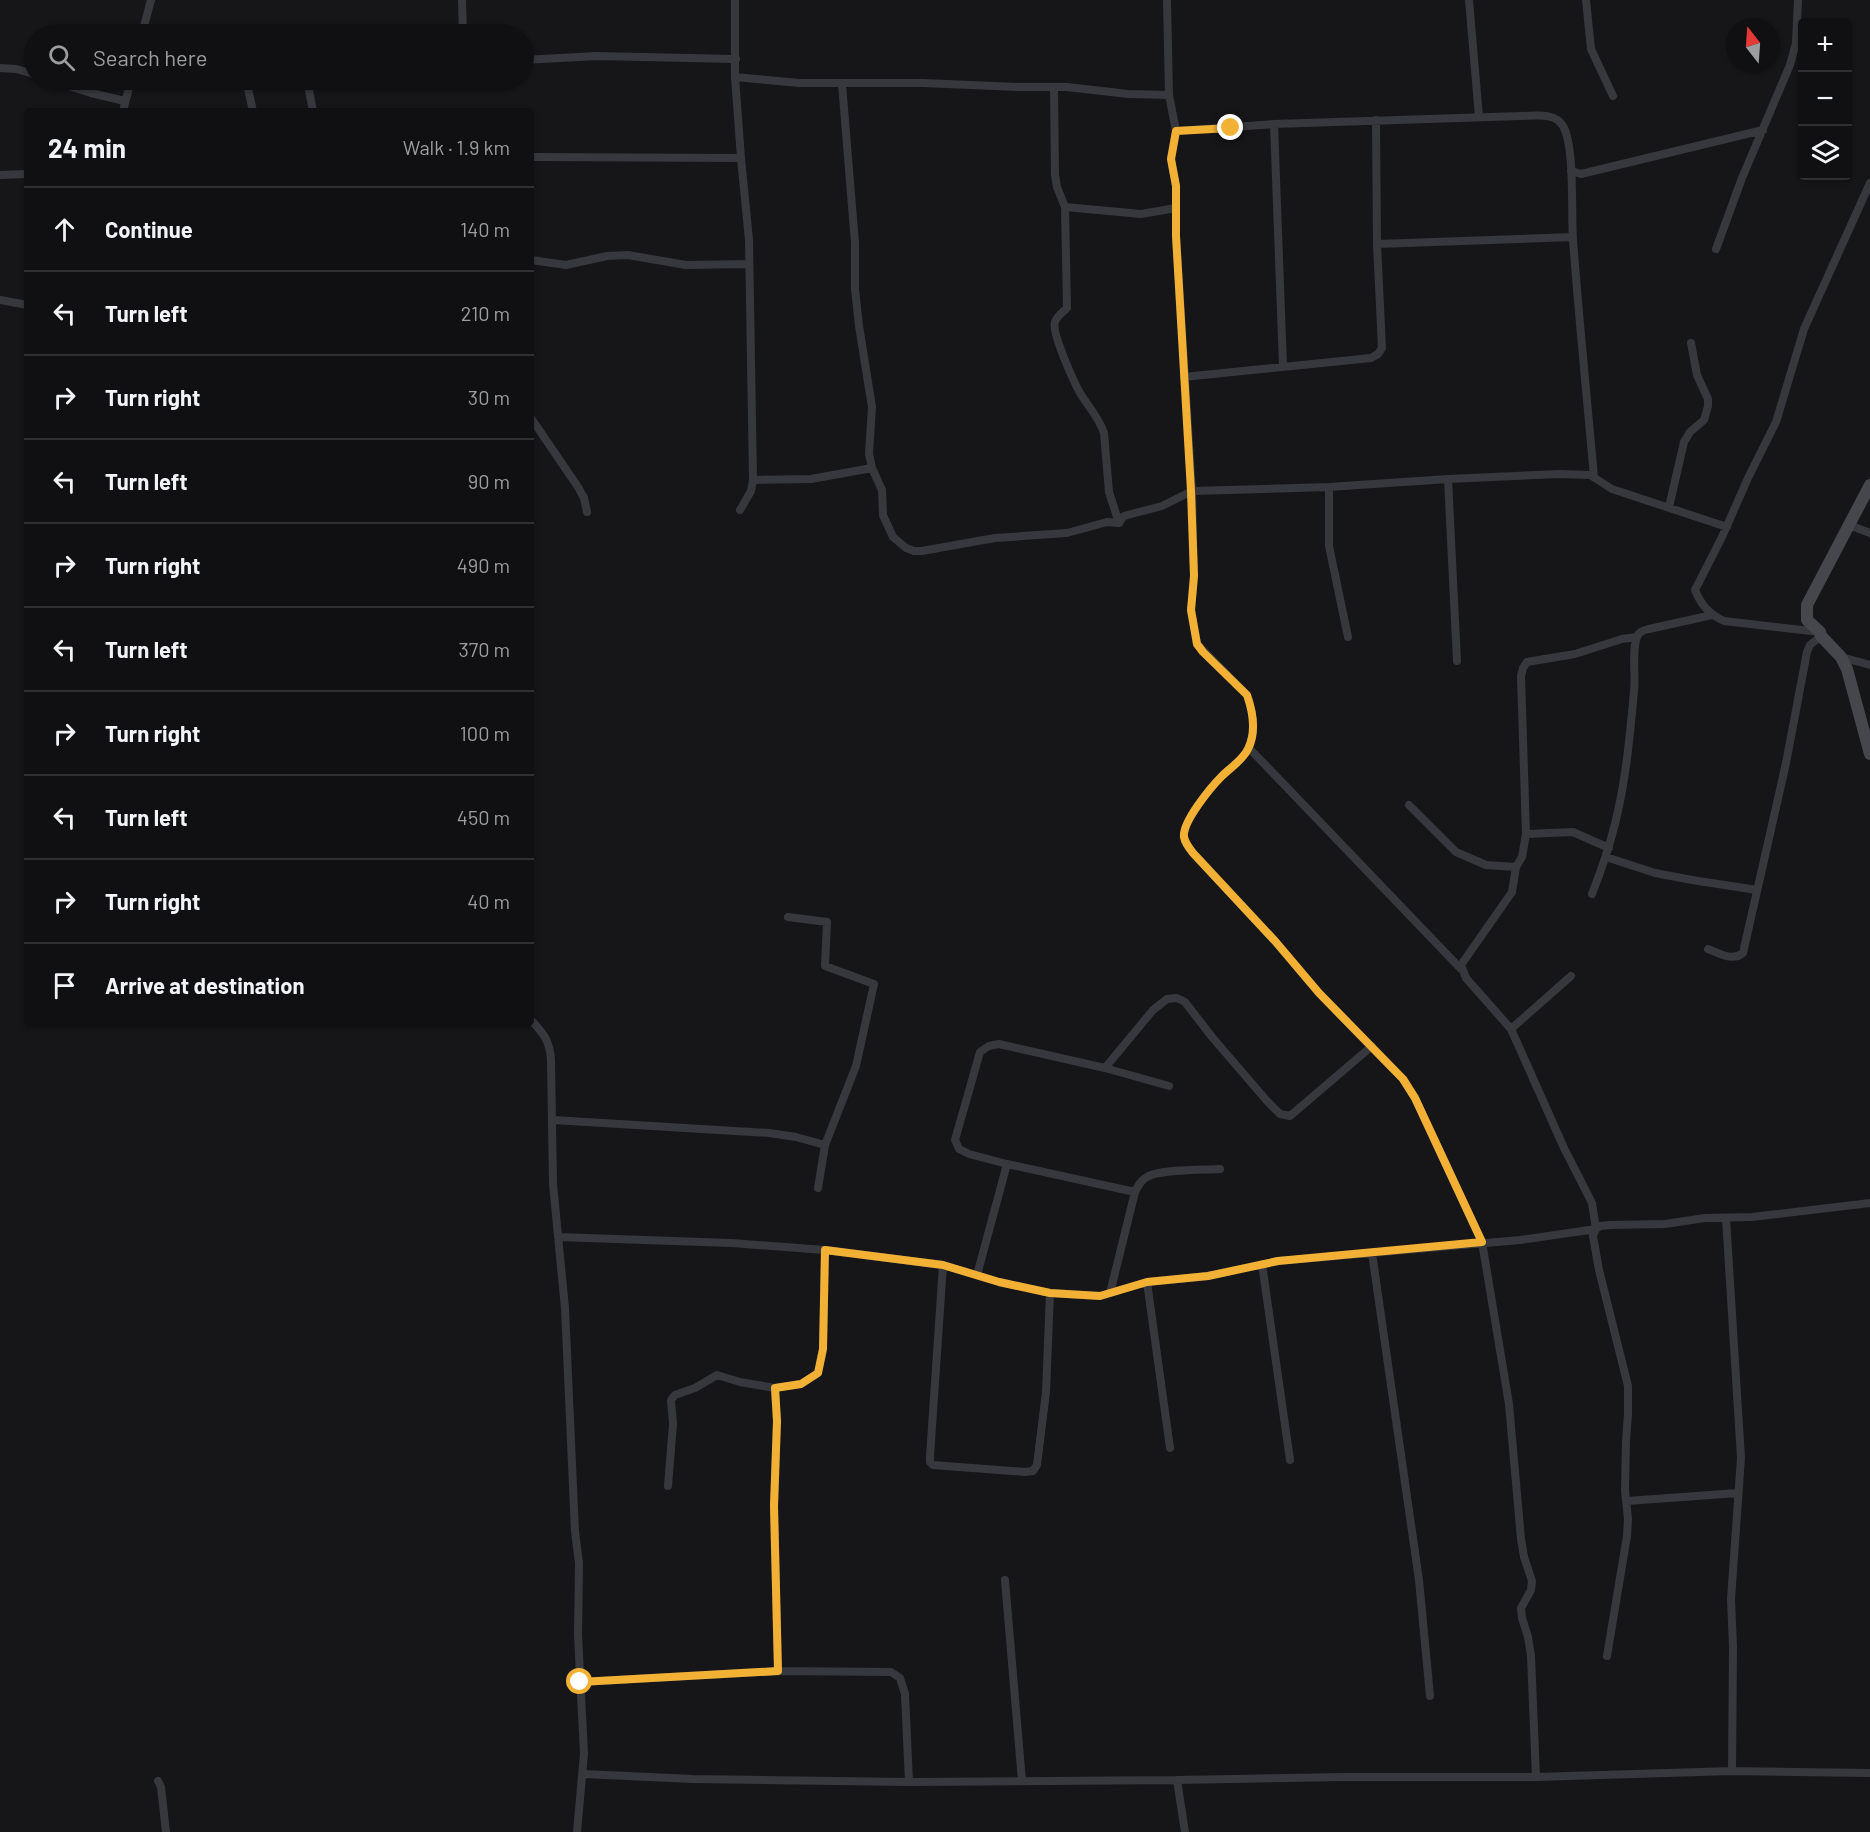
<!DOCTYPE html>
<meta charset="utf-8">
<style>
body{margin:0;font-family:Barlow,sans-serif;background:#19191b;color:#f1f3f6}
.controls{position:absolute;right:18px;top:18px;display:grid;overflow:hidden;border-radius:6px;box-shadow:0 2px 4px #0004}
.controls button{width:54px;height:54px;display:grid;place-items:center;padding:0;border:0;border-bottom:2px solid #303032;background:#101012;color:#f1f3f6;font:30px sans-serif}
.compass{position:absolute;left:1726px;top:18px;width:54px;height:54px;border-radius:50%;background:#101012;box-shadow:0 2px 4px #0004;rotate:343deg}
.stop{position:absolute;width:18px;height:18px;margin:-14px;border:4px solid #f2b134;border-radius:50%;background:#fff}
.stop.end{background:#f2b134;border-color:#fff;box-shadow:0 2px 6px #0008}
.list{margin:0;padding:0;list-style:none}
h2{display:flex;justify-content:space-between;align-items:center;height:78px;margin:0;padding:0 24px;font-size:26px}
h2 small{font-size:20px;font-weight:400;color:#9c9d9f}
.list li{display:grid;grid-template-columns:39px 1fr auto;gap:18px;align-items:center;box-sizing:border-box;height:84px;padding:0 24px;border-top:2px solid #303032}
.list b{display:block;font-size:22px;white-space:nowrap}
.list em{font-size:20px;font-style:normal;color:#9c9d9f}
.icon{flex:none;width:33px;height:33px;fill:none;stroke:currentColor;stroke-width:2;stroke-linecap:round;stroke-linejoin:round}
.map{position:relative;flex:none;width:1870px;height:1832px;overflow:hidden}
.search{position:absolute;background:#101012;box-shadow:0 2px 4px #0004;left:24px;top:24px;width:510px;height:66px;display:flex;align-items:center;gap:15px;box-sizing:border-box;padding:0 21px;border-radius:33px;color:#9c9d9f;font-size:22px}
.panel{position:absolute;background:#101012;box-shadow:0 2px 4px #0004;left:24px;top:108px;width:510px;height:918px;border-radius:6px}
.map>svg:first-child{display:block}
.lines{fill:none;stroke-linecap:round;stroke-linejoin:round}
.street{stroke:#37383d;stroke-width:8}
.secondary{stroke:#45474d;stroke-width:12}
.route{stroke:#f2b134;stroke-width:8}
</style>
<div class="map">
<svg width="1870" height="1832" viewBox="0 0 1870 1832">
<rect width="100%" height="100%" fill="#161618"/>
<g class="lines">
<path class="street" d="M462,0L463,34
M735,0V77L741,158L749,240L753,480L751,491L740,510
M1167,0L1169,95L1176,131L1171,159L1176,186V236L1192,491L1194,576L1191,610L1197,644L1247,695C1253,712 1256,733 1248,749C1242,761 1231,767 1222,776C1211,787 1182,822 1184,837C1185,843 1189,848 1193,853L1275,941L1319,993L1403,1079L1415,1098L1482,1242L1509,1404L1521,1539L1524,1557L1532,1581L1531,1590L1521,1608L1522,1618L1528,1637L1531,1656L1536,1777
M1469,0L1479,117
M1586,0L1591,49L1613,96
M142,34L151,0
M524,60L596,56L736,59
M0,68L16,69L34,74
M735,77L799,83H923L1018,87H1067L1128,94L1169,95
M50,80L91,93L125,101
M246,80L253,111
M307,80L313,111
M842,84L855,243V289L859,326L872,407L869,454L872,468L882,490L883,515L893,537L906,548L914,551H922L995,538L1067,533L1107,522L1119,523L1124,516L1162,506L1192,491L1329,487L1448,479L1560,474L1590,475L1612,489L1727,527
M1054,87L1055,175L1057,187L1065,207L1067,308C1063,312 1056,317 1055,322C1051,332 1074,382 1080,393C1088,406 1099,418 1104,433L1109,492L1119,523
M123,111L131,80
M1274,124L1283,366
M1176,131L1274,124L1521,116C1535,116 1555,112 1563,126C1575,146 1571,214 1573,240C1579,319 1587,398 1594,477
M531,157L741,158
M1571,171L1581,174L1763,130
M0,175L27,174
M1065,207L1141,214L1176,208
M1377,244L1573,237
M1716,249L1742,178L1790,65L1796,43L1798,0
M531,260L566,265L607,256L628,255L686,265L749,264
M0,300L27,305
M1184,377L1371,358L1378,354L1382,348L1377,244L1376,120
M531,418L578,487L584,498L587,512
M1448,479L1457,661
M753,480L811,479L872,468
M1329,487V546L1348,637
M1669,507L1684,442L1690,432L1704,420L1708,406V399L1697,375L1691,343
M1849,525L1870,533
M1820,632L1724,621C1709,614 1701,605 1695,590L1722,537L1748,478L1776,422L1804,329L1870,183
M1841,657L1870,665
M1249,748L1461,969
M1409,805L1456,852L1486,865L1516,867
M1526,834L1573,832L1609,848
M1606,857L1655,873L1692,880L1757,890
M1592,894C1601,871 1609,848 1615,824C1626,780 1630,735 1634,691C1636,676 1631,647 1638,635C1640,631 1645,630 1649,629L1712,615
M788,917L827,922L825,966L874,984L856,1066L825,1145L818,1188
M1708,949C1719,953 1733,962 1743,953L1786,763L1807,652L1810,645L1821,636
M531,1020C544,1034 550,1041 551,1061L553,1184L565,1308L575,1531L579,1563L578,1635L584,1754L577,1832
M1511,1029L1571,976
M1105,1068L1153,1010L1167,999L1177,998L1185,1002L1212,1037L1267,1101L1280,1114L1290,1116L1372,1046
M553,1120L769,1133L796,1137L825,1145
M1135,1192C1138,1186 1141,1180 1147,1177C1160,1169 1203,1170 1220,1169
M1726,1218L1741,1458L1731,1599L1733,1647L1732,1771
M558,1237L731,1243L825,1250L943,1265L999,1282L1050,1293L1100,1296L1147,1282L1208,1276L1278,1261L1520,1240L1596,1229L1600,1226L1610,1225L1665,1224L1705,1218L1752,1217L1870,1203
M1372,1253L1419,1580L1430,1696
M1262,1264L1290,1460
M943,1265L930,1456V1462L933,1465L1025,1472L1033,1471L1037,1465L1046,1392L1050,1293
M977,1275L1007,1164
M1147,1282L1170,1448
M1110,1293L1135,1192L1007,1164L969,1154L959,1149L955,1140L980,1052L989,1046L999,1044L1105,1068L1169,1086
M775,1388L777,1421L774,1507L778,1671
M668,1486L673,1424L671,1400L675,1395L695,1388L717,1375L740,1382L775,1388L801,1384L818,1373L823,1349L825,1250
M1627,1501L1738,1493
M1005,1580L1022,1781
M1607,1656L1627,1536L1628,1519L1625,1490L1626,1441L1628,1414V1386L1599,1270L1593,1236L1596,1229L1592,1203L1564,1148L1511,1029L1466,978L1461,965L1512,892L1516,867L1522,857L1526,834L1521,676L1523,668L1527,662L1575,654L1622,639L1637,637
M580,1682L778,1671L891,1672L900,1678L905,1694L909,1782
M583,1774L693,1779L909,1782L1177,1780L1344,1777H1536L1732,1771L1870,1773
M1177,1780L1185,1832
M158,1781L161,1787L166,1832"/>
<path class="secondary" d="M1870,485L1807,605V620L1820,632L1821,636L1841,657L1847,669L1870,754"/>
</g>
<g class="lines">
<path class="route" d="M580,1682L778,1671L774,1506L777,1421L775,1388L801,1384L818,1373L823,1349L825,1250L943,1265L999,1282L1050,1293L1100,1296L1147,1282L1208,1276L1278,1261L1482,1242L1415,1098L1403,1079L1319,993L1275,941L1193,853C1189,848 1185,843 1184,837C1182,822 1211,787 1222,776C1231,767 1242,761 1248,749C1256,733 1253,712 1247,695L1203,652L1197,644L1191,610L1194,576L1191,491L1176,236V186L1171,159L1176,131L1231,128"/>
</g>
</svg>
<div class="controls">
<button>+</button>
<button>−</button>
<button><svg class="icon" aria-label="layers" viewBox="0 0 24 24"><path d="M12 4l9 5-9 5-9-5zM3 14l9 5 9-5"/></svg></button>
</div>
<svg class="compass" viewBox="-18 -18 36 36"><path d="M0-13l5 13h-10z" fill="#e53935"/><path d="M0 13l5-13h-10z" fill="#9c9d9f"/></svg>
<div class="stop" style="left:580px;top:1682px"></div>
<div class="stop end" style="left:1231px;top:128px"></div>
<div class="search"><svg class="icon" aria-label="search" viewBox="0 0 24 24"><circle cx="10" cy="10" r="6"/><path d="M15 15l6 6"/></svg>Search here</div>
<section class="panel">
<h2>24 min<small>Walk · 1.9 km</small></h2>
<ul class="list">
<li><svg class="icon" aria-label="ahead" viewBox="0 0 24 24"><path d="M12 20V5M6 11l6-6 6 6"/></svg><div><b>Continue</b></div><em>140 m</em></li>
<li><svg class="icon" aria-label="left" viewBox="0 0 24 24"><path d="M17 20v-9H6M10 6l-5 5 5 5"/></svg><div><b>Turn left</b></div><em>210 m</em></li>
<li><svg class="icon" aria-label="right" viewBox="0 0 24 24"><path d="M7 20v-9h11M14 6l5 5-5 5"/></svg><div><b>Turn right</b></div><em>30 m</em></li>
<li><svg class="icon" aria-label="left" viewBox="0 0 24 24"><path d="M17 20v-9H6M10 6l-5 5 5 5"/></svg><div><b>Turn left</b></div><em>90 m</em></li>
<li><svg class="icon" aria-label="right" viewBox="0 0 24 24"><path d="M7 20v-9h11M14 6l5 5-5 5"/></svg><div><b>Turn right</b></div><em>490 m</em></li>
<li><svg class="icon" aria-label="left" viewBox="0 0 24 24"><path d="M17 20v-9H6M10 6l-5 5 5 5"/></svg><div><b>Turn left</b></div><em>370 m</em></li>
<li><svg class="icon" aria-label="right" viewBox="0 0 24 24"><path d="M7 20v-9h11M14 6l5 5-5 5"/></svg><div><b>Turn right</b></div><em>100 m</em></li>
<li><svg class="icon" aria-label="left" viewBox="0 0 24 24"><path d="M17 20v-9H6M10 6l-5 5 5 5"/></svg><div><b>Turn left</b></div><em>450 m</em></li>
<li><svg class="icon" aria-label="right" viewBox="0 0 24 24"><path d="M7 20v-9h11M14 6l5 5-5 5"/></svg><div><b>Turn right</b></div><em>40 m</em></li>
<li><svg class="icon" aria-label="arrive" viewBox="0 0 24 24"><path d="M6 21V4h12l-3 4 3 4H6"/></svg><div><b>Arrive at destination</b></div></li>
</ul>
</section>
</div>
